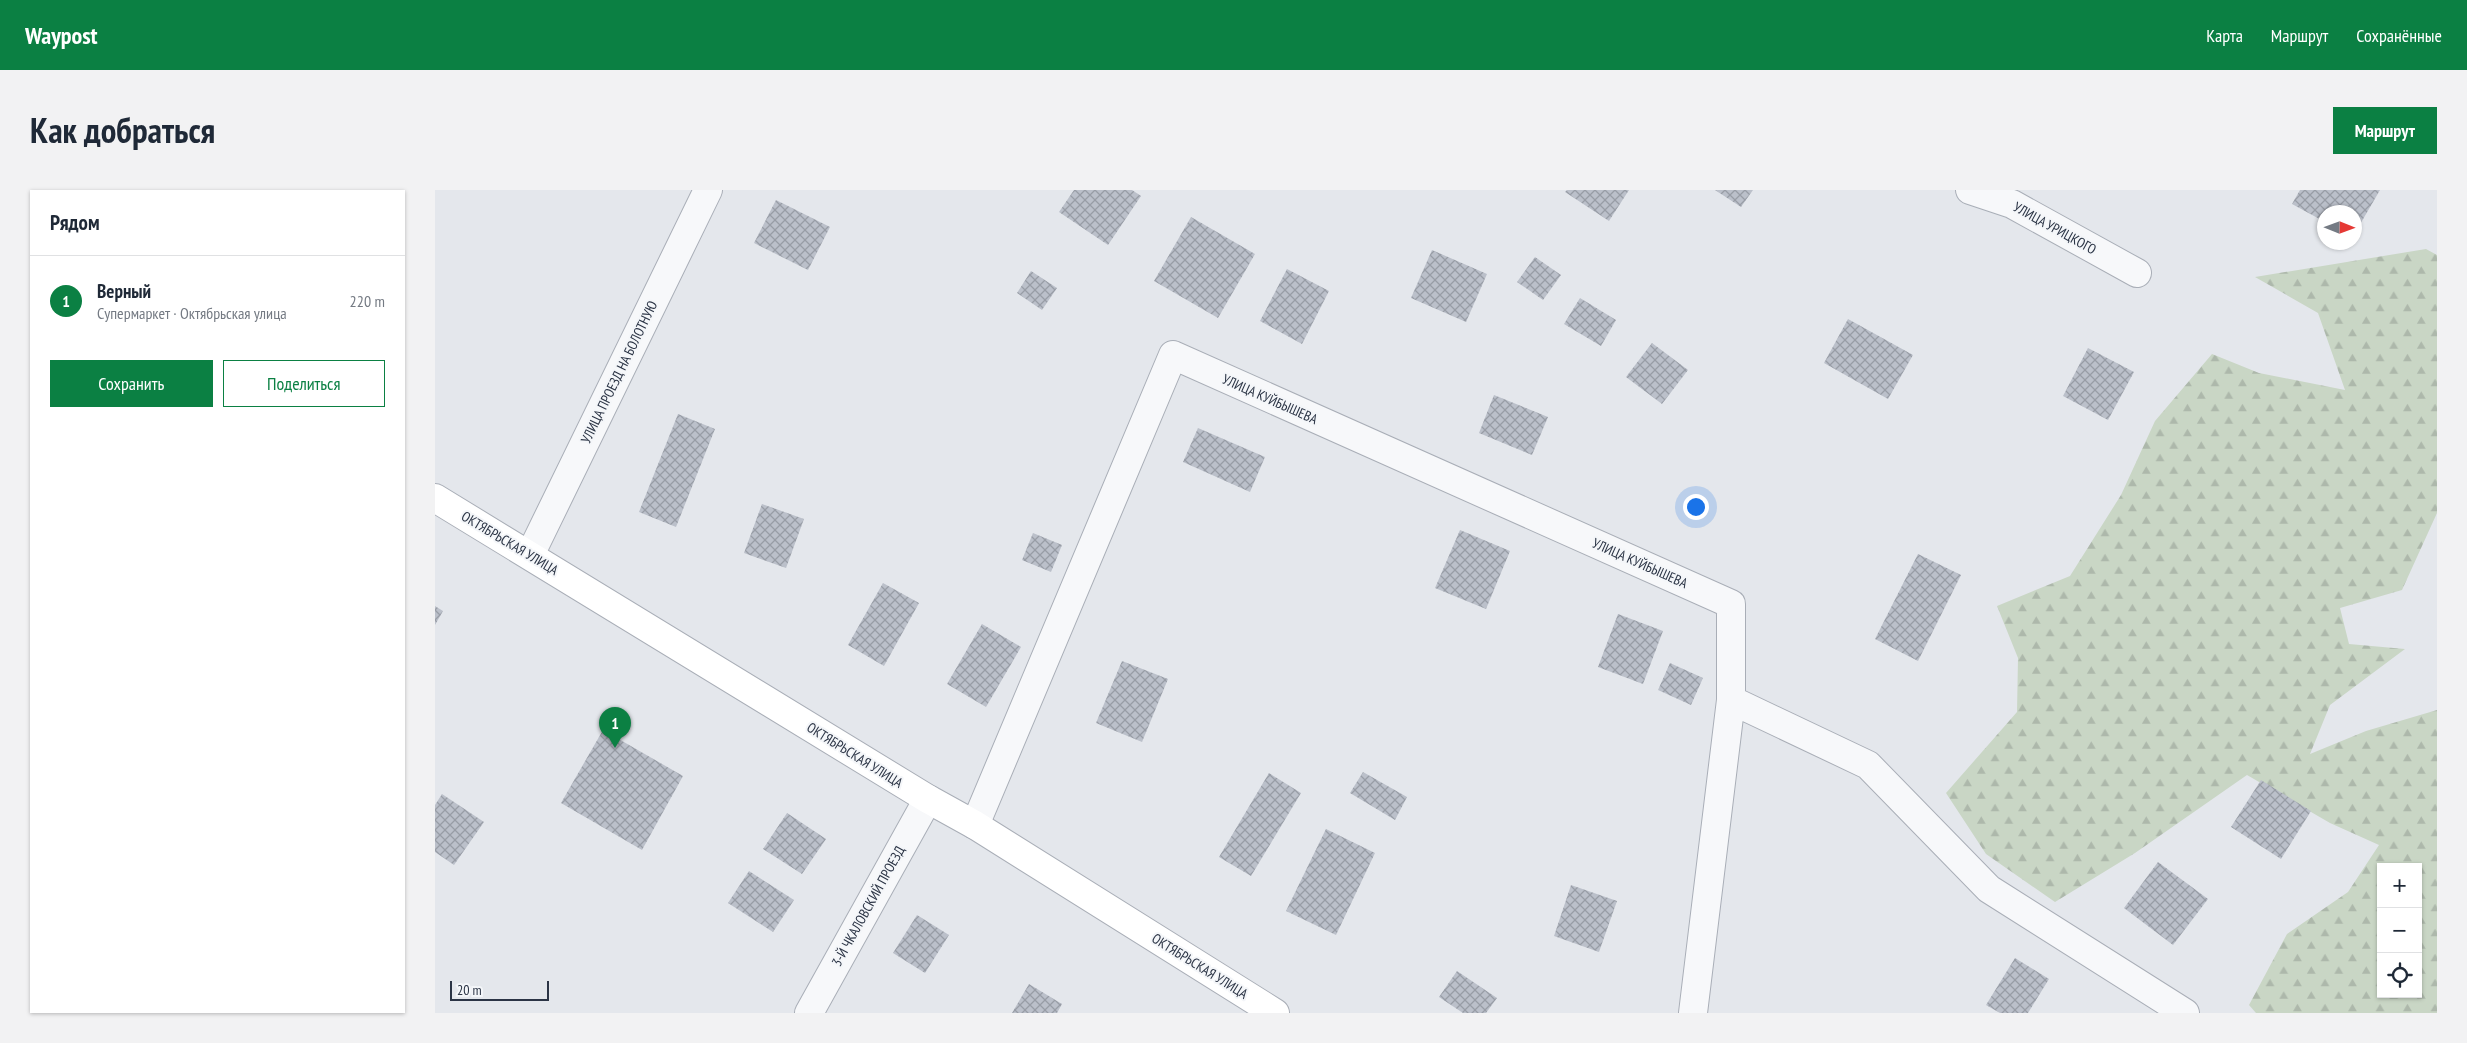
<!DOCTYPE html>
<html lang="ru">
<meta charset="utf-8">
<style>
body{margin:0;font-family:"PT Sans Narrow",sans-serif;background:#f2f2f3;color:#1f2937}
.controls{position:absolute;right:15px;bottom:15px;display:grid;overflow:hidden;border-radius:0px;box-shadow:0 1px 4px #0004}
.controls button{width:45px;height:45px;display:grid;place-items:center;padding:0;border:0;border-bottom:1px solid #e0e1e3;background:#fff;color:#1f2937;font:25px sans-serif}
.compass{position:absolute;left:1882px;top:15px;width:45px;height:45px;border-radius:50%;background:#fff;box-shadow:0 1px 4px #0004;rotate:91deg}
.scale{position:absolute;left:15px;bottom:12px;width:99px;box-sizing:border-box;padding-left:5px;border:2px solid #2b3445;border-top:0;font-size:14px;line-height:18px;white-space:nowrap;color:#2b3445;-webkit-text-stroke:4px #f4f6f9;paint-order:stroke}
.you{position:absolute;left:1260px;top:316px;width:18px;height:18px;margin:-12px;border:4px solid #fff;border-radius:50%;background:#1a73e8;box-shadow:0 0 0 8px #1a73e833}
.badge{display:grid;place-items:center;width:32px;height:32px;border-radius:50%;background:#0b8043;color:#fff;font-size:16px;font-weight:700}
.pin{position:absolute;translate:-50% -41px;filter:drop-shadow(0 1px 2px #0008)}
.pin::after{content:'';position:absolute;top:26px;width:18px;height:15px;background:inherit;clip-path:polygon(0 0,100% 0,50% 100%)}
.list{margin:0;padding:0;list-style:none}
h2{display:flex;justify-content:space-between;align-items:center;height:65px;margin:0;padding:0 20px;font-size:21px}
h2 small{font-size:16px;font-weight:400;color:#747a83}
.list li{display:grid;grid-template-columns:32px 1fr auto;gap:15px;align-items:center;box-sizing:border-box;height:90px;padding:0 20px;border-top:1px solid #e0e1e3}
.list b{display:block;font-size:19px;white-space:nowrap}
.list p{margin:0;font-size:16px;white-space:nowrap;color:#747a83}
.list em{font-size:16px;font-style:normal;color:#747a83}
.actions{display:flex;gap:10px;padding:15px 20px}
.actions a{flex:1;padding:11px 0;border:1px solid #0b8043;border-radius:0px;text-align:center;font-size:18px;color:#0b8043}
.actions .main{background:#0b8043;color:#fff}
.icon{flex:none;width:28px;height:28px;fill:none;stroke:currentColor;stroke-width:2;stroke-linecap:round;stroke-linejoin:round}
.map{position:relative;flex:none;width:2002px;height:823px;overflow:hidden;border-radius:0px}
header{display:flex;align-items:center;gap:30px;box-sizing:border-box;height:70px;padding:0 25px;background:#0b8043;color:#fff}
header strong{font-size:24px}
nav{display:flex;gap:28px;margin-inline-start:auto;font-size:18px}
.intro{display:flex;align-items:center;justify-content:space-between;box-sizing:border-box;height:120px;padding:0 30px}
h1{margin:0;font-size:35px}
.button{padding:12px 22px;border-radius:0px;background:#0b8043;color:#fff;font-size:18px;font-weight:700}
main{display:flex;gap:30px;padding:0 30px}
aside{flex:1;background:#fff;border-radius:0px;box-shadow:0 1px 4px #0004}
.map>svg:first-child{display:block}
.forest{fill:url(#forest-firs);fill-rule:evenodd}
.building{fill:url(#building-cross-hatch)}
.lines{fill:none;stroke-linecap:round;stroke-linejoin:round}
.street-casing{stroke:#a9aeb7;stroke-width:30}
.secondary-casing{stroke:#a9aeb7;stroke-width:30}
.street{stroke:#f7f8fa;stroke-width:28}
.secondary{stroke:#fff;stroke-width:28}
.labels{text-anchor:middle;stroke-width:4;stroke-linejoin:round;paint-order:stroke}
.street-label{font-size:14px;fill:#2b3445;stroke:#f4f6f9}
</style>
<header>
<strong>Waypost</strong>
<nav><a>Карта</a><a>Маршрут</a><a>Сохранённые</a></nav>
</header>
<div class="intro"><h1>Как добраться</h1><a class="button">Маршрут</a></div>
<main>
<aside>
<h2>Рядом<small></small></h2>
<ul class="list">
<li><span class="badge">1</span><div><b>Верный</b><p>Супермаркет · Октябрьская улица</p></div><em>220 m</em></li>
</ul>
<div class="actions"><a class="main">Сохранить</a><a>Поделиться</a></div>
</aside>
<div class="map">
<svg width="2002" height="823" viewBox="0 0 2002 823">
<defs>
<pattern id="forest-firs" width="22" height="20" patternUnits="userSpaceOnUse" patternTransform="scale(1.25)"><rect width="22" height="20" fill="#c9d6c5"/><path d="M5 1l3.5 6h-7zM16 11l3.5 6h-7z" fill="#adb8ab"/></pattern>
<pattern id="building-cross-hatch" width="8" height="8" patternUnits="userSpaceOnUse" patternTransform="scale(1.25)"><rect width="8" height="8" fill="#bbc0ca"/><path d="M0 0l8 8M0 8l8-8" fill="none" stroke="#989da6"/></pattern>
</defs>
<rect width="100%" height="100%" fill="#e4e7ec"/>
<path class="forest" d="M1991,59L2002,65V323L1967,400L1905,418L1914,454L1970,459L1895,515L1875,564L1931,541L2002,520V823H1821L1814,815L1852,744L1913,702L1944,655L1895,633L1812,585L1700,663L1620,712L1551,664L1511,603L1582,522L1583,468L1562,416L1635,386L1686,305L1720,231L1777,164L1824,183L1910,200L1883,123L1820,87ZM1946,677H1983V804H1946Z"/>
<path class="building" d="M639,0H697L706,6L673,55L624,22Z
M1132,0H1194L1174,31L1130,2Z
M1280,0H1318L1306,17Z
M1865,0H1945L1920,43V22H1890V32L1857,14Z
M341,10L395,37L373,80L319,53Z
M756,27L820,64L783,128L719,91Z
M997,60L1052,84L1031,132L976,108Z
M1100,67L1126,85L1108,110L1082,92Z
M852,79L894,101L867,154L825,131Z
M596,81L622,98L607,120L582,103Z
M1145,108L1181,130L1166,156L1129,134Z
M1413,129L1478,165L1453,209L1389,173Z
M1217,153L1253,180L1227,214L1191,187Z
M1653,158L1699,182L1673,230L1628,206Z
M1059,205L1113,227L1097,265L1044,243Z
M243,224L280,239L241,337L204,322Z
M763,238L830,267L815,302L748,272Z
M327,314L369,329L351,378L309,363Z
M1025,340L1075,361L1051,419L1000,398Z
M598,343L627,355L616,382L587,370Z
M1483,364L1526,385L1483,471L1440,449Z
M448,393L484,413L449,476L413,455Z
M0,416L8,421L0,435Z
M1183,424L1228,441L1208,494L1163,477Z
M547,434L586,457L551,517L512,494Z
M687,471L733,489L707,552L661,533Z
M1235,473L1268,488L1256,515L1223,500Z
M168,540L248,586L207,660L126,613Z
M928,582L972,607L960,630L915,603Z
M834,583L866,603L816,686L784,667Z
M1826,590L1876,621L1846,669L1796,637Z
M7,604L49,632L19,675L0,662V615Z
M352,623L391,649L367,684L328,659Z
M891,639L940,663L901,745L851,721Z
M1723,672L1773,709L1738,755L1689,718Z
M314,681L359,710L338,742L293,713Z
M1136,695L1182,711L1164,762L1119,746Z
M482,725L514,745L490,783L458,763Z
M1580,768L1614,789L1593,823H1565L1551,815Z
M1022,781L1062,808L1051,823H1028L1004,807Z
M594,794L627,814L622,823H577Z"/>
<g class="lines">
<g class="street-casing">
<path id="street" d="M1535,0L1577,14L1702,83
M95,365L273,0
M1296,510L1433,575L1554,699L1750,823
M540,635L738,165L1296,414V510L1258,823
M374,823L493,609"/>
</g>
<g class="secondary-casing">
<path id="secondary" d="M0,308L493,609L540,635L840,823"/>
</g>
<use href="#street" class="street"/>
<use href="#secondary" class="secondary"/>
</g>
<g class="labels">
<g class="street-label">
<text transform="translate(1620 38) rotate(29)" y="5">УЛИЦА УРИЦКОГО</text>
<text transform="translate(184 182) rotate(-64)" y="5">УЛИЦА ПРОЕЗД НА БОЛОТНУЮ</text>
<text transform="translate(835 209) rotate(24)" y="5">УЛИЦА КУЙБЫШЕВА</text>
<text transform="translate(75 353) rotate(31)" y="5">ОКТЯБРЬСКАЯ УЛИЦА</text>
<text transform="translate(1205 373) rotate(24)" y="5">УЛИЦА КУЙБЫШЕВА</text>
<text transform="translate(420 565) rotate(32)" y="5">ОКТЯБРЬСКАЯ УЛИЦА</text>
<text transform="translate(433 716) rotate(-61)" y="5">3-Й ЧКАЛОВСКИЙ ПРОЕЗД</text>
<text transform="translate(765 776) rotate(32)" y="5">ОКТЯБРЬСКАЯ УЛИЦА</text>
</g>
</g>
</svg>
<div class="controls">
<button>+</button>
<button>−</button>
<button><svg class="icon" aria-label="locate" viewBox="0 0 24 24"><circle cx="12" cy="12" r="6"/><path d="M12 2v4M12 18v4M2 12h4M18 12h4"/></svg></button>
</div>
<svg class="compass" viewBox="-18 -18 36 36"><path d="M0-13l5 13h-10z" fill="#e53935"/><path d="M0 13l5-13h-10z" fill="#747a83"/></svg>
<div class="scale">20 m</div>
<div class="you"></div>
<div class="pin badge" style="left:180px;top:558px">1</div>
</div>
</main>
